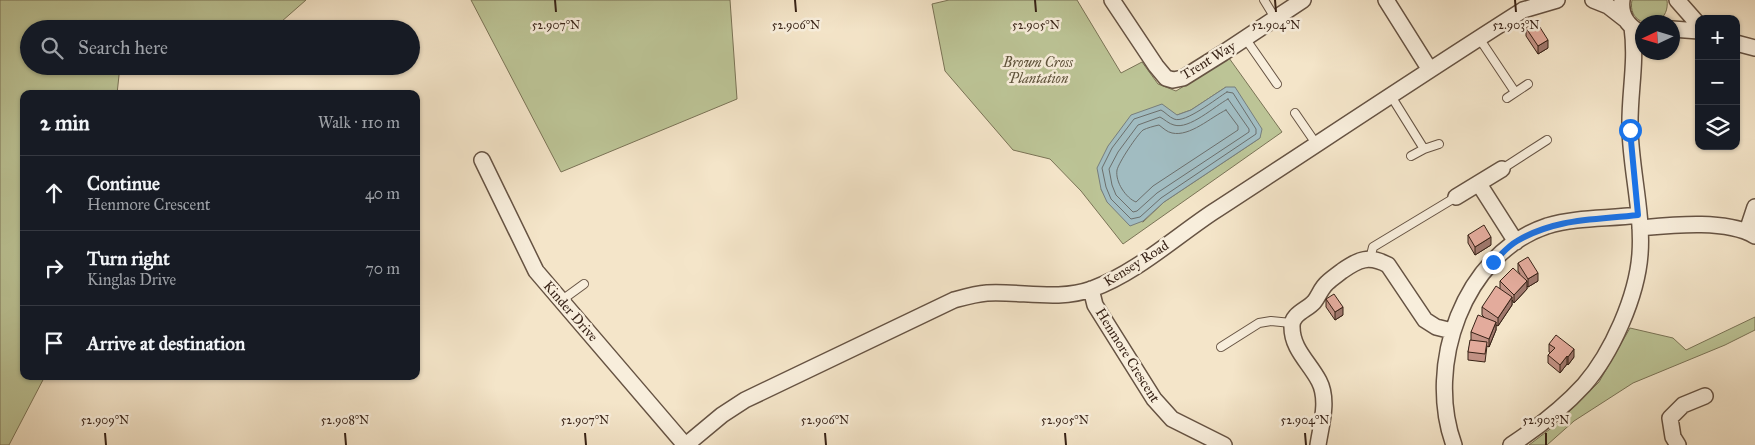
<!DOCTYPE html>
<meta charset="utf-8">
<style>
body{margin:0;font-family:"IM FELL Great Primer",serif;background:#242831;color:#f1f3f6}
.controls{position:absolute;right:15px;top:15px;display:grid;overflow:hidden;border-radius:10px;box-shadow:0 1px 4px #0004}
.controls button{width:45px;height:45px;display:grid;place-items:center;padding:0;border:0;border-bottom:1px solid #363941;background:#171b24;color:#f1f3f6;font:25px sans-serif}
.compass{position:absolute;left:1635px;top:15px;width:45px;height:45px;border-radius:50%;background:#171b24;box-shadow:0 1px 4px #0004;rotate:266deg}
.stop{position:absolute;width:15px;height:15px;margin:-11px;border:4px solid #1a73e8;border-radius:50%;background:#fff}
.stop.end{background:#1a73e8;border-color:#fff;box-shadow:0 1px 5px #0008}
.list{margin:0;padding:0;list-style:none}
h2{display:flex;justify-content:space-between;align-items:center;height:65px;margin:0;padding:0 20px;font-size:21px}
h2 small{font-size:16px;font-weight:400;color:#9ea1a6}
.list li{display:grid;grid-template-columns:32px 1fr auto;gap:15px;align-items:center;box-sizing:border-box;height:75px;padding:0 20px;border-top:1px solid #363941}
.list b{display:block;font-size:19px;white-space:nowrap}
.list p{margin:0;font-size:16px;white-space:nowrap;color:#9ea1a6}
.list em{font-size:16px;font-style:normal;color:#9ea1a6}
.icon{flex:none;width:28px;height:28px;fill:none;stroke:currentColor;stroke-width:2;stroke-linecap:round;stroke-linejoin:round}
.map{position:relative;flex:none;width:1755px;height:445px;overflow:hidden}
.search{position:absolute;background:#171b24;box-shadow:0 1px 4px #0004;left:20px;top:20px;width:400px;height:55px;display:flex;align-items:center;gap:12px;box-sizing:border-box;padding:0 18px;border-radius:28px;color:#9ea1a6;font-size:19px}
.panel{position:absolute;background:#171b24;box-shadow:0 1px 4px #0004;left:20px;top:90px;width:400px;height:290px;border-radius:10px}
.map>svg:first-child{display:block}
.green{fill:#bcc496;stroke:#7a7356;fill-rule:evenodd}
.water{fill:#a1bcc1;stroke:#777e7d}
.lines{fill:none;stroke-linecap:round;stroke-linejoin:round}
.shore{stroke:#6c6f6c;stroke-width:1}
.lane-casing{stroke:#665343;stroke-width:10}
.street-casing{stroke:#665343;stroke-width:18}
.lane{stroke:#f8eedc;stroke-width:8}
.street{stroke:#f8eedc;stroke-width:15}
.wall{fill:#c39386;stroke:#372216}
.shaded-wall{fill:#9f786d;stroke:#372216}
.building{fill:#e3ab9c;stroke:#372216}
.route{stroke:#1a73e8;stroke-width:6}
.ticks{fill:none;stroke:#372216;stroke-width:2}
.labels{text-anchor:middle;stroke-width:5;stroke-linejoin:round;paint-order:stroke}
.street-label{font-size:14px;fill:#372216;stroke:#f8eedc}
.park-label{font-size:14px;font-style:italic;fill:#5f533c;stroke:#f8eedc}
.ticks-label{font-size:12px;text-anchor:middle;fill:#372216;stroke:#f8eedc;stroke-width:5;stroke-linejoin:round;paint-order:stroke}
</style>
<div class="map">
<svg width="1755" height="445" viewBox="0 0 1755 445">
<rect width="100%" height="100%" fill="#f4e5c9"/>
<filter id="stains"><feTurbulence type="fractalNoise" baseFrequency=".004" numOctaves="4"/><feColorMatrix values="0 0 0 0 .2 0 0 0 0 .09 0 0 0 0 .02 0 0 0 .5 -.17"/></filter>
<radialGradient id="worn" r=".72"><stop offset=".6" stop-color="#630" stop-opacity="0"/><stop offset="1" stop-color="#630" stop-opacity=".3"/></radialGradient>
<path class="green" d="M0,0H306L273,29H29V66H120L117,94H24V376H45L9,445H0Z
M471,0H730L737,99L561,172Z
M949,0H1077L1121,73L1142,62L1158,84L1176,91L1229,58L1282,132L1123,244L1081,191L1050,159L1013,150L945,71L932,4ZM1226,87L1260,138L1164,202L1143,222C1121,213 1112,210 1101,189L1177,115L1191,110Z
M1632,0H1667C1671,31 1626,30 1632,0Z
M1755,317V330L1725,345L1633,383L1574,421L1547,445H1529L1558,423L1599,382L1630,328L1673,338L1686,350Z"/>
<path class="water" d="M1226,87H1235L1262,129L1260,138L1164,202L1143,221L1130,226L1107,202L1101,189L1097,168L1108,146L1131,115L1162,104L1177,115L1191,110Z"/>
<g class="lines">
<path class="shore" d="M1227,92L1233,93L1256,129V134L1161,198L1140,217L1131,219L1111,199L1106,187L1102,168L1112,148L1134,119L1161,110C1165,112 1169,117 1174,119C1185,124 1217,98 1227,92Z
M1228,99L1249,129V132L1157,193L1137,211L1133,212L1116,195L1112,185L1109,169L1118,152L1138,125L1160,117C1164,119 1169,124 1174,125C1189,130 1215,106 1228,99Z
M1226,110L1238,126V130L1153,186L1136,202C1126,198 1115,182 1117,170C1119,162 1137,135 1143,130C1147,128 1154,126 1159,125C1163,128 1167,132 1172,133C1190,137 1211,117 1226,110Z"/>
<g class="lane-casing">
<path id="lane" d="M1264,0L1275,18
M1245,38L1277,84
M1479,38L1515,92
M1391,96L1424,149
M1507,98L1528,84
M1295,113L1317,145
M1411,156L1424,149L1439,144
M1502,169L1547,140
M1370,259L1373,247L1456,197
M562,300L584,284
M1221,347L1259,323L1271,321L1291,323"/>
</g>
<g class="street-casing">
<path id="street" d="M1112,0L1156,66L1166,78L1173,80L1183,78L1223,53L1303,0
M1386,0L1430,70
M1593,0L1608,6L1626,20
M1622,0C1620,14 1627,25 1639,32
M1677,0L1699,25
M1672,29L1699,31
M1736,43L1755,48
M482,160L536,271L685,445
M1479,184L1516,242
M1456,197L1502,169
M1640,228C1672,225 1727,219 1755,236
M1747,231L1755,207
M1091,289L1095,305L1154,399L1172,419L1224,445
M686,445L722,415L745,400L954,300C965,297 975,294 987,293C1022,291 1058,301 1092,289C1136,273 1174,238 1213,212C1316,145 1419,76 1523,10L1557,0
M1318,445C1321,425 1329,400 1319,381C1309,362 1292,349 1292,327C1291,314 1307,310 1314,302C1319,296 1321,288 1327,283C1331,279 1337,275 1342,271C1359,259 1369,255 1388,265L1425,320L1436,327L1452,331
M1454,445C1425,366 1463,254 1547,226C1577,217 1608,219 1638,215
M1511,445C1537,428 1563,408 1584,385C1612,353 1637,296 1640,254C1643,214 1631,170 1630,129C1629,94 1637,63 1632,27
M1678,445L1673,437L1670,418L1683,405L1705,396"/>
</g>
<use href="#lane" class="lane"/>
<use href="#street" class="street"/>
</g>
<path class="wall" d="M1526,28L1548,48L1538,54L1526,36Z
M1468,235L1491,245L1475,255L1468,243Z
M1518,263L1538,281L1528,287L1527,286V289L1514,303L1512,300V305L1498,326L1496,325V330L1489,347L1487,346L1485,362L1468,360V352L1471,340V332L1484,317L1482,315V307L1500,289V281L1520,274L1518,271Z
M1326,299L1343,315L1335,320L1326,307Z
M1549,344L1574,357L1568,365L1567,364L1560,373L1548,363V355L1551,353L1549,352Z"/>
<path class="shaded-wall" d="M1548,40V48L1538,54V46Z
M1491,237V245L1475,255V247Z
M1538,273V281L1528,287V279Z
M1527,281V289L1514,303V295Z
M1512,297V305L1498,326V318Z
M1343,307V315L1335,320V312Z
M1496,322V330L1489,347V339Z
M1574,349V357L1568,365V357Z
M1567,356V364L1560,373V365Z"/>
<path class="building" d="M1536,21L1548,40L1538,46L1526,28Z
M1484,225L1491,237L1475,247L1468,235Z
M1528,257L1538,273L1528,279L1518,263Z
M1513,268L1527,281L1514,295L1500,281Z
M1496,286L1512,297L1498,318L1482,307Z
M1334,294L1343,307L1335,312L1326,299Z
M1478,315L1496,322L1489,339L1471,332Z
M1556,335L1574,349L1568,357L1567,356L1560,365L1548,355L1555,348L1549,344Z
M1470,340L1487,342L1485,354L1468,352Z"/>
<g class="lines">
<path class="route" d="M1493,262C1501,255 1508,246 1517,241C1556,218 1595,220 1638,215L1630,130"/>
</g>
<path class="ticks" d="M555,0L556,12M795,0L796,12M1035,0L1036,12M1275,0L1276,12M1515,0L1516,12M105,433L106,445M345,433L346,445M585,433L586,445M825,433L826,445M1065,433L1066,445M1305,433L1306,445M1546,433V445"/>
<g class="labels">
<g class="street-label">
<text transform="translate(1208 60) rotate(-31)" y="5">Trent Way</text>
<text transform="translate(1136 263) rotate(-32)" y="5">Kensey Road</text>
<text transform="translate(571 311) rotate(49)" y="5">Kinder Drive</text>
<text transform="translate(1128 355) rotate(58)" y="5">Henmore Crescent</text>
</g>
<g class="park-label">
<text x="1038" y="67">Brown Cross<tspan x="1038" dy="16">Plantation</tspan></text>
</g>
</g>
<g class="ticks-label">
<text x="556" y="29">52.907°N</text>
<text x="796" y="29">52.906°N</text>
<text x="1036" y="29">52.905°N</text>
<text x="1276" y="29">52.904°N</text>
<text x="1516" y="29">52.903°N</text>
<text x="105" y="424">52.909°N</text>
<text x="345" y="424">52.908°N</text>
<text x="585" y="424">52.907°N</text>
<text x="825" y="424">52.906°N</text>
<text x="1065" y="424">52.905°N</text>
<text x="1305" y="424">52.904°N</text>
<text x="1546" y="424">52.903°N</text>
</g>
<rect width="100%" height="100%" filter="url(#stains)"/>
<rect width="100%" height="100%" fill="url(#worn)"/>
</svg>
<div class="controls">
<button>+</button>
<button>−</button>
<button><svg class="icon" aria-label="layers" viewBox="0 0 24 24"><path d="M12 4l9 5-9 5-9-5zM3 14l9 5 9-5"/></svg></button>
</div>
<svg class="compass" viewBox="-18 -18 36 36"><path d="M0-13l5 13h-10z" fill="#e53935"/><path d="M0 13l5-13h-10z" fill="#9ea1a6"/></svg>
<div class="stop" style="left:1630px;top:130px"></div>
<div class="stop end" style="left:1493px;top:262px"></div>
<div class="search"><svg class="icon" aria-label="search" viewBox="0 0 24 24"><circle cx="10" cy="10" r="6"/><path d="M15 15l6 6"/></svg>Search here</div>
<section class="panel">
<h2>2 min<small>Walk · 110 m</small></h2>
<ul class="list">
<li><svg class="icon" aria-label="ahead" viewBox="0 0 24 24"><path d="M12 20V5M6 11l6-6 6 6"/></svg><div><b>Continue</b><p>Henmore Crescent</p></div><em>40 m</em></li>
<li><svg class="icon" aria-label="right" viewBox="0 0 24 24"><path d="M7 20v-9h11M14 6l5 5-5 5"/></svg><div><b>Turn right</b><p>Kinglas Drive</p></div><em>70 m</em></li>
<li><svg class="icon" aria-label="arrive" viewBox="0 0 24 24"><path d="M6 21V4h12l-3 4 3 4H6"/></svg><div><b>Arrive at destination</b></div></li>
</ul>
</section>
</div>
